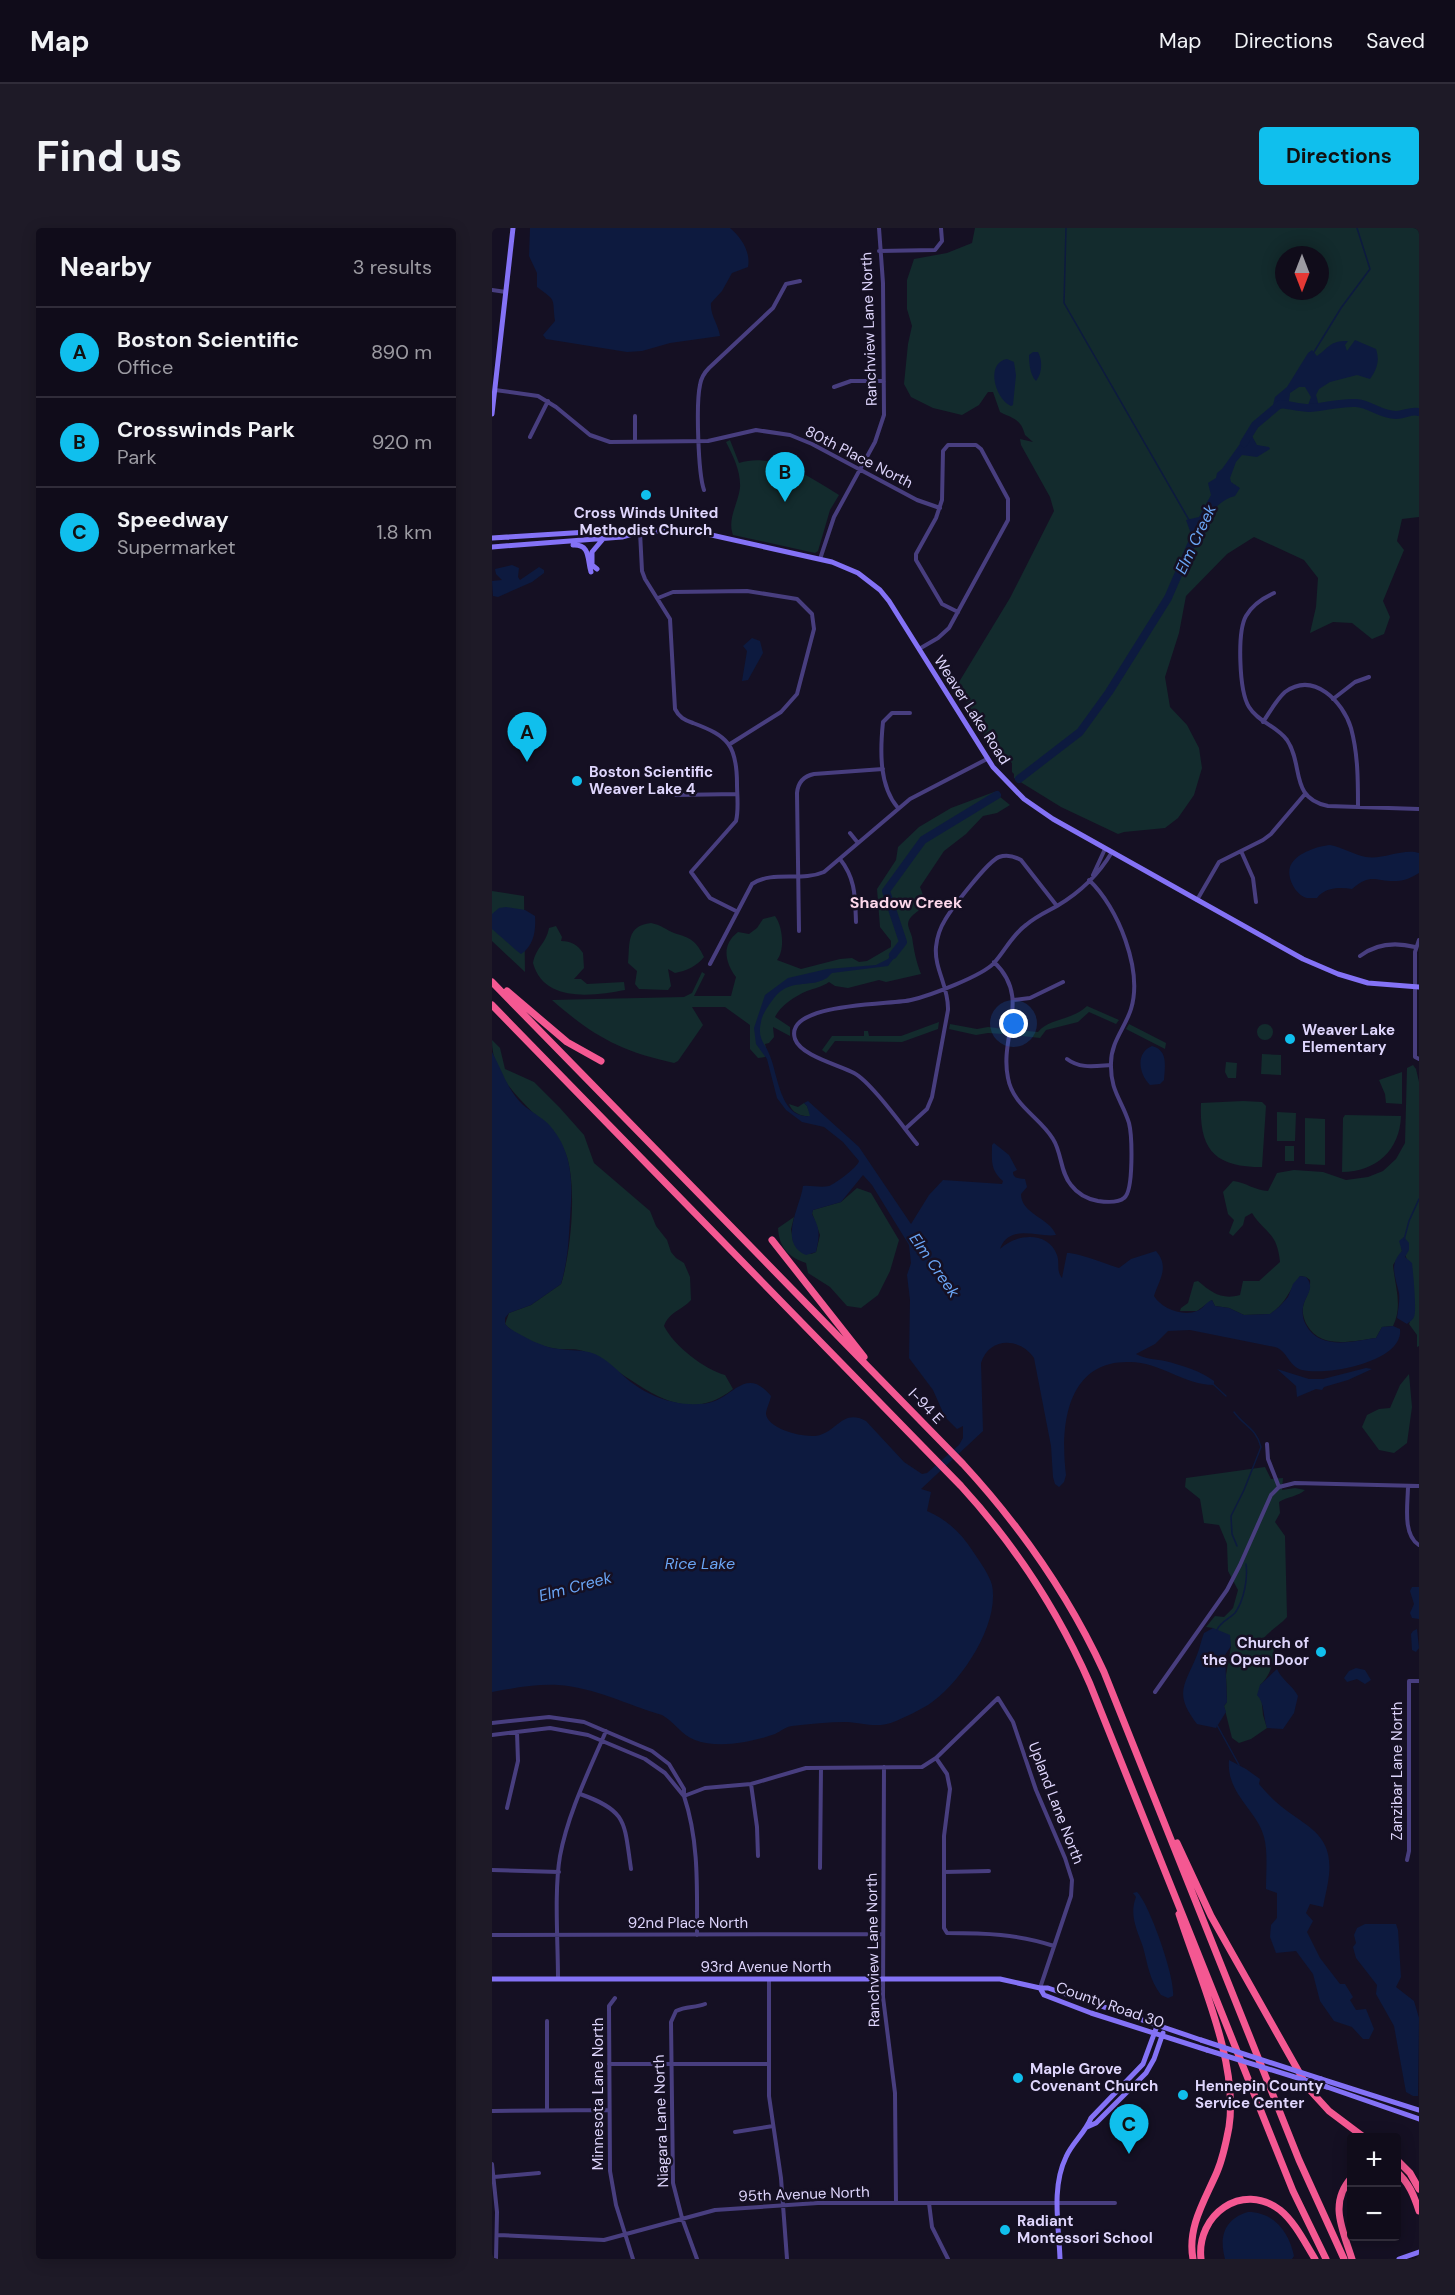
<!DOCTYPE html>
<meta charset="utf-8">
<style>
body{margin:0;font-family:"DM Sans",sans-serif;background:#1e1a27;color:#f1f3f6}
.controls{position:absolute;right:18px;bottom:18px;display:grid;overflow:hidden;border-radius:6px;box-shadow:0 3px 15px #0003}
.controls button{width:54px;height:54px;display:grid;place-items:center;padding:0;border:0;border-bottom:2px solid #302c39;background:#100c1a;color:#f1f3f6;font:30px sans-serif}
.compass{position:absolute;left:783px;top:18px;width:54px;height:54px;border-radius:50%;background:#100c1a;box-shadow:0 3px 15px #0003;rotate:180deg}
.you{position:absolute;left:522px;top:796px;width:21px;height:21px;margin:-15px;border:4px solid #fff;border-radius:50%;background:#1a73e8;box-shadow:0 0 0 9px #1a73e833}
.badge{display:grid;place-items:center;width:39px;height:39px;border-radius:50%;background:#10bfed;color:#111;font-size:20px;font-weight:700}
.pin{position:absolute;translate:-50% -50px;filter:drop-shadow(0 2px 3px #0008)}
.pin::after{content:'';position:absolute;top:32px;width:21px;height:18px;background:inherit;clip-path:polygon(0 0,100% 0,50% 100%)}
.list{margin:0;padding:0;list-style:none}
h2{display:flex;justify-content:space-between;align-items:center;height:78px;margin:0;padding:0 24px;font-size:26px}
h2 small{font-size:20px;font-weight:400;color:#9c9ba2}
.list li{display:grid;grid-template-columns:39px 1fr auto;gap:18px;align-items:center;box-sizing:border-box;height:90px;padding:0 24px;border-top:2px solid #302c39}
.list b{display:block;font-size:22px;white-space:nowrap}
.list p{margin:0;font-size:20px;white-space:nowrap;color:#9c9ba2}
.list em{font-size:20px;font-style:normal;color:#9c9ba2}
.map{position:relative;flex:none;width:927px;height:2031px;overflow:hidden;border-radius:6px}
header{display:flex;align-items:center;gap:36px;box-sizing:border-box;height:84px;padding:0 30px;background:#100c1a;border-bottom:2px solid #302c39}
header strong{font-size:28px}
nav{display:flex;gap:33px;margin-inline-start:auto;font-size:21px}
.intro{display:flex;align-items:center;justify-content:space-between;box-sizing:border-box;height:144px;padding:0 36px}
h1{margin:0;font-size:42px}
.button{padding:15px 27px;border-radius:6px;background:#10bfed;color:#111;font-size:21px;font-weight:700}
main{display:flex;gap:36px;padding:0 36px}
aside{flex:1;background:#100c1a;border-radius:6px;box-shadow:0 3px 15px #0003}
.map>svg:first-child{display:block}
.green{fill:#132b2d;fill-rule:evenodd}
.water{fill:#0d1a3f}
.lines{fill:none;stroke-linecap:round;stroke-linejoin:round}
.stream{stroke:#0d1a3f;stroke-width:1.5}
.river{stroke:#0d1a3f;stroke-width:8}
.street{stroke:#483e7f;stroke-width:4}
.secondary{stroke:#8472f6;stroke-width:5}
.highway{stroke:#f45892;stroke-width:7}
.secondary-bridge{stroke:#8472f6;stroke-width:5}
.poi-dot{fill:#10bfed;stroke:#151023;stroke-width:2}
.labels{text-anchor:middle;stroke-width:5;stroke-linejoin:round;paint-order:stroke}
.street-label{font-size:15px;fill:#ded5fc;stroke:#151023}
.poi-label{font-size:15px;font-weight:bold;fill:#ded5fc;stroke:#151023;text-anchor:start}
.water-label{font-size:16px;font-style:italic;fill:#6aa5f5;stroke:#151023}
.neighbourhood-label{font-size:16px;font-weight:bold;fill:#fcd7ea;stroke:#151023}
</style>
<header>
<strong>Map</strong>
<nav><a>Map</a><a>Directions</a><a>Saved</a></nav>
</header>
<div class="intro"><h1>Find us</h1><a class="button">Directions</a></div>
<main>
<aside>
<h2>Nearby<small>3 results</small></h2>
<ul class="list">
<li><span class="badge">A</span><div><b>Boston Scientific</b><p>Office</p></div><em>890 m</em></li>
<li><span class="badge">B</span><div><b>Crosswinds Park</b><p>Park</p></div><em>920 m</em></li>
<li><span class="badge">C</span><div><b>Speedway</b><p>Supermarket</p></div><em>1.8 km</em></li>
</ul>
</aside>
<div class="map">
<svg width="927" height="2031" viewBox="0 0 927 2031">
<rect width="100%" height="100%" fill="#151023"/>
<path class="green" d="M483,0H927V289L910,291L905,313L912,322L891,373L898,389L892,406L880,411L860,395L841,394L818,405L824,379L826,350L812,332L762,309L735,326L694,368L687,405L673,449L678,479L695,497L707,520L710,540L702,567L686,590L673,600L632,604L626,606L569,579L522,550V546L520,544V535L513,529H505L491,507L494,503L464,459L518,370L562,283L558,269L529,217L528,211L541,214L533,207C529,191 522,191 508,184L501,164H496L487,177L470,187L441,180L419,169L412,156L416,116L420,98L415,81V52L422,31L455,25L480,15ZM792,27H828V63H792Z
M238,212L247,235C282,224 318,249 347,267L338,282L326,323L323,325L241,307C235,291 246,276 248,260C249,243 241,228 234,214Z
M502,564L518,577L505,585L491,588L474,606L452,623L428,659C440,686 418,681 416,696C416,699 419,705 420,709C422,723 424,733 429,746L394,754L387,752L356,760L343,758L337,754C330,759 323,760 315,763C303,768 288,778 283,789L298,799V808L281,799L282,809L277,815L273,816L275,824L273,829L266,830L258,821V797L233,779H200L211,797L186,833L182,835C128,823 101,808 60,772L192,769L200,765L210,744L213,746L202,768H239L244,749C233,734 229,717 246,704L257,706L265,700L271,691L283,688C291,699 293,722 285,732L309,741L348,731L360,730L367,734L375,733L399,719V713L388,699L385,661L404,632L406,619L427,599L459,580Z
M0,663L32,668L33,744L0,713Z
M159,695C170,697 174,702 182,705C198,710 204,712 212,729C205,738 194,743 183,745L176,741L179,758L176,762L147,761L143,756L145,743L136,735C138,715 134,698 159,695Z
M64,698L70,709L69,713C79,713 86,717 91,725L92,740L82,751H89L95,756L132,754L133,762C101,768 52,775 41,735C44,719 54,716 57,700Z
M595,778L627,792L624,796L597,784L586,794L554,802L548,810L522,807L523,802L546,804C557,790 579,793 595,778Z
M447,794L446,801L410,814L343,813L334,825L330,822L340,808H372V803H376L377,808H409Z
M765 804a8 8 0 1 1 16 0a8 8 0 1 1-16 0Z
M458,796L485,801L496,799L512,801L511,806L496,805L484,807L457,801Z
M637,796L674,815L673,821L634,801Z
M0,812L8,820L13,841L42,854L68,880L92,907L102,935L158,983L164,998L175,1012L179,1024L184,1030L192,1035L198,1049L199,1072C190,1082 177,1084 172,1098C182,1118 212,1141 233,1147L241,1161C186,1205 141,1146 93,1124C86,1120 74,1122 66,1121C49,1119 25,1109 13,1096L17,1085L39,1077L69,1056C79,1026 87,948 71,920C49,883 0,861 0,812Z
M770,826L789,827V847L769,846Z
M734,834L745,835L744,850H736L733,844Z
M921,837L924,841L927,854V1118L925,1119V1107L917,1096C927,1074 919,1038 909,1016L910,1023L901,1037C903,1059 911,1078 901,1098L890,1099L884,1110C861,1113 829,1122 815,1097C812,1092 810,1085 811,1079C813,1069 819,1064 818,1052L814,1049L808,1048C798,1061 793,1077 778,1086L752,1087L737,1080L723,1078L720,1072L705,1083H688L689,1080L696,1075L702,1054L706,1053C720,1065 730,1072 748,1067L751,1053H767L788,1034C785,1003 773,1006 760,985L753,989L751,997L741,1008L737,1005L742,992L736,986L731,964L741,953C753,954 764,963 776,963L785,945L802,942L831,944L854,952L876,949L891,943L904,931L913,915L915,840Z
M910,844V876L894,875L893,866L887,852Z
M751,873L770,874L774,878L770,939C723,939 707,922 709,875Z
M312,875L315,878L319,888C310,889 300,885 297,876L306,879Z
M785,884L804,885L803,913H785Z
M853,887L909,888C908,922 884,944 850,944L851,890Z
M813,890L833,891V937L813,936Z
M793,918H802V933H793Z
M365,960L379,965L407,1012L398,1043L386,1067L369,1080L355,1078L338,1059L316,1045L314,1035C296,1029 287,1019 286,1000L302,989L299,1001L301,1013L319,1026L324,1024L328,1007L320,985L321,982L349,974Z
M917,1146L920,1179L915,1215L902,1225L887,1222L870,1199L875,1187L887,1181L898,1180L908,1157Z
M773,1239L779,1251L791,1250L790,1262L803,1260L813,1262C807,1268 795,1269 787,1274L788,1285L783,1294L793,1308L795,1389C787,1398 778,1402 770,1412L772,1418H781C784,1432 778,1448 768,1457L771,1487L775,1500L759,1511L747,1515L740,1510L732,1478L735,1474L734,1447L739,1418L721,1400L714,1399L723,1388L732,1389L741,1380L746,1362L736,1343L735,1316L727,1297L712,1295L708,1271L693,1259L694,1250Z"/>
<path class="water" d="M38,0H238C249,9 259,24 256,39L240,45L230,63L219,75C218,87 226,96 228,108L178,115L150,123L135,124L54,111L51,107L63,93C60,68 65,74 45,59V45L37,28Z
M863,112L884,121C888,133 885,141 878,151L865,147L838,154L827,161L824,167L827,178L815,180L819,169L813,159H807L798,165C797,174 797,179 788,181L781,177L783,169L795,159L816,125L820,122L825,128C838,119 837,113 856,113L853,117L855,123Z
M541,124H546C551,133 550,146 544,153C538,147 537,135 537,127Z
M515,131L522,134L524,147L521,177L519,178C503,171 493,135 515,131Z
M755,206L760,208L765,217L777,219L778,221L765,229L750,227L744,234L738,250L739,254L748,260L743,268C719,274 713,299 703,320L697,318L698,303L694,292L707,289L719,267L716,255L724,250L725,245L730,241Z
M20,337L27,340L26,349L28,352L47,339L52,342V345L40,354L6,369L1,368L0,353L10,352L4,346L3,341Z
M260,410L268,413L271,425L256,452L250,453L255,423L251,418Z
M838,617C850,619 862,627 874,629C891,632 911,620 927,625V645C920,649 913,653 905,653C883,654 880,644 860,661C848,659 833,659 825,670C824,670 817,670 815,670C803,667 792,646 800,635C806,625 826,618 838,617Z
M14,679L33,682L43,688C44,702 42,718 29,726L25,723L0,701V686L7,680Z
M405,720L408,722L396,738L340,745C337,747 336,750 333,751C317,760 298,750 282,770C277,777 270,786 269,794C265,812 273,814 278,828C286,847 288,891 318,888L315,878L312,875L316,873L367,919L419,996L437,967L451,952L510,956L511,953C498,942 500,933 500,917L502,915L517,927L525,942L521,944C521,951 527,950 533,951L535,959L529,966C529,986 558,990 564,1007C546,1010 517,995 508,1021C523,1006 556,1002 565,1027C568,1035 564,1043 570,1050L575,1025C587,1025 614,1036 627,1040L639,1031L664,1023C678,1039 667,1052 662,1068C669,1080 690,1089 705,1083C711,1081 714,1074 720,1072L723,1078L737,1080L752,1087L778,1086L787,1079L796,1069L801,1056L808,1048L814,1049C824,1060 813,1068 811,1079C810,1085 811,1092 814,1097C828,1123 861,1113 884,1110L890,1099L901,1098L908,1101C912,1134 834,1148 810,1142C796,1138 796,1123 783,1119L698,1102L676,1103L663,1116L644,1126C654,1131 662,1131 673,1133C689,1137 709,1143 722,1153V1157C693,1157 667,1134 638,1134C574,1132 568,1199 574,1247L572,1254L567,1259L563,1256L561,1249L559,1218L542,1130C528,1109 497,1109 489,1135L491,1203L429,1261L439,1264L435,1283C456,1292 470,1306 482,1325C488,1334 497,1346 500,1357C508,1397 468,1456 436,1477C426,1483 415,1488 404,1493C385,1501 373,1495 354,1494C337,1494 318,1496 300,1498C293,1499 289,1503 283,1506C261,1514 226,1521 203,1512C189,1507 183,1494 170,1487C136,1477 101,1459 66,1457C44,1456 22,1460 0,1464V824C10,842 15,861 30,876C39,884 52,890 59,899C86,931 79,969 77,1006C76,1023 74,1039 69,1056L39,1077L17,1085L13,1090V1096L17,1100C32,1109 49,1119 67,1121C79,1123 91,1121 103,1126C116,1132 125,1142 135,1151C154,1167 182,1178 207,1176C214,1176 222,1174 229,1170C248,1158 259,1144 279,1168C278,1174 274,1181 274,1186C276,1202 315,1211 328,1207C346,1202 351,1181 374,1193L412,1234L430,1246L435,1245L467,1217L471,1210V1198L465,1201L453,1189L441,1162L417,1130L418,1072L415,1047L419,1035L417,1017L380,957L371,947L349,974L321,982L320,986C328,1001 328,1006 324,1024L314,1027C285,1015 309,977 311,958C319,957 328,960 337,958C343,956 366,939 367,933L351,914L332,899L310,894L294,882L285,870L275,831L264,816L262,800L273,767L296,750L335,741L384,737L396,731Z
M660,818C676,822 673,837 672,852L668,856L658,857C647,846 643,825 660,818Z
M912,1009L917,1015V1022L913,1029L920,1035C921,1044 925,1083 922,1089C921,1092 917,1094 915,1096L905,1090C906,1082 908,1073 907,1065C903,1048 897,1036 910,1023L907,1013Z
M874,1140L880,1141L856,1152L832,1159L830,1162L824,1161L805,1169L804,1158L785,1141L817,1151H831Z
M920,1359H927V1391L920,1390L918,1385L922,1376L918,1363Z
M721,1400L738,1407L739,1418L733,1427L735,1474L732,1478L734,1484L724,1500L705,1496C681,1465 693,1457 705,1427C708,1420 709,1412 712,1405Z
M925,1401L927,1420L924,1424L920,1422L919,1406L921,1403Z
M864,1440L873,1442L879,1452L873,1456L865,1451L855,1454L852,1450L857,1443Z
M785,1441C790,1452 801,1458 806,1468L802,1485L791,1501L775,1500C771,1490 773,1475 765,1467L768,1457Z
M737,1532L754,1541L768,1551L767,1556C774,1564 781,1572 790,1579C816,1600 841,1606 837,1647C836,1657 833,1668 831,1679L818,1676L814,1685L821,1693L815,1704L828,1730L848,1756H853L861,1769L858,1772L864,1782L874,1781L882,1801L877,1811H871L860,1799L842,1793L828,1773L821,1746L804,1723L784,1725L778,1709L779,1697L785,1690V1665L774,1661C774,1644 776,1624 772,1609C766,1583 734,1566 737,1532Z
M645,1664C657,1675 684,1751 681,1768L676,1770L669,1767C657,1751 656,1737 651,1719C645,1702 637,1687 644,1669L641,1665Z
M873,1696H904L906,1702L909,1749L904,1759L922,1773L927,1790L926,1868H921L914,1864L902,1798L884,1766L885,1757L864,1730L861,1719L864,1715L862,1707L865,1700Z
M756,1984C782,1984 797,2004 802,2028L800,2031H733C727,2009 732,1991 756,1984Z"/>
<g class="lines">
<path class="stream" d="M574,0L572,75L697,292
M822,124L849,80L878,41L865,0
M912,1012L917,993L927,971
M721,1156L734,1168
M742,1184C753,1199 764,1200 769,1219L752,1262L739,1288L740,1306L745,1318
M725,1402C728,1394 737,1391 743,1385C752,1372 756,1351 754,1336
M725,1497L747,1537"/>
<path class="river" d="M752,215L763,197L788,176C798,177 808,180 817,180C833,179 848,174 864,175C879,176 888,187 904,187C913,187 918,182 927,184
M527,551L588,504L617,464L676,370L702,310
M401,727L411,714L394,663L431,612L505,567"/>
<path class="street" d="M387,23L443,22L450,13L449,0
M0,62L14,64
M342,159L359,153H392
M3,162L46,168L64,179L98,207L118,214L216,213L264,202L298,207L320,216L425,272L448,280
M143,188V214
M38,209L56,173
M212,262C206,245 204,175 208,157C209,150 212,145 217,140L281,80L294,56L308,53
M148,304L150,343L153,351L178,391L183,481C187,489 192,492 201,495C236,508 245,517 245,556C245,568 247,581 244,593L199,644L218,670L244,683
M328,331L342,289L383,214L392,187L391,55L387,0
M782,365C771,370 760,377 754,388C745,404 747,463 757,479C766,494 785,498 795,512C812,537 797,570 836,578L927,581
M166,370L181,364L255,363L305,371L320,386L322,401L305,466L289,484L238,516
M427,421L446,410L457,400L516,292V271L489,221L484,217H456L451,223L450,272L444,290L424,326V332L450,376L466,384
M841,471L863,454L877,449
M771,494C778,484 784,472 793,464C822,443 851,474 859,500C866,526 866,552 866,578
M184,567L245,566
M406,580C387,558 388,523 391,494L400,485H418
M358,605L366,615
M749,623L761,650L764,674
M348,631C364,651 363,670 364,694
M601,647L613,621
M705,672L727,634L771,612L779,606L813,566
M307,703L305,565C306,554 312,548 322,546L391,541
M927,712L923,724V829L927,831
M868,728C885,715 903,714 923,719
M502,734C540,770 507,808 516,850C521,878 548,889 561,911C570,925 568,944 579,957C585,965 595,971 606,973C613,974 626,975 632,970C642,963 640,907 637,895C630,872 618,863 619,835C619,814 633,800 639,781C651,742 626,679 597,652
M218,736L260,656C281,642 309,654 332,644L418,571L495,531
M521,772L538,770L571,754
M575,831C588,841 603,838 619,837
M413,901L435,881L440,869L456,782C457,759 442,741 444,719C445,709 448,700 453,692C460,680 496,633 507,629C515,626 522,628 529,632L565,678
M425,916C411,899 379,854 362,845C347,837 309,828 303,811C291,774 401,777 419,772C437,768 490,748 502,735C513,723 520,707 534,697C543,689 554,684 565,678C587,665 607,646 620,624
M775,1216L776,1231L787,1259
M916,1258C916,1275 910,1307 927,1317
M663,1464L735,1362L748,1337L779,1267L787,1259L803,1255L927,1258
M0,1495L57,1489L92,1494L160,1523L177,1536L192,1561V1568C207,1613 205,1659 205,1707
M0,1507L58,1500L96,1507L153,1531L173,1545L191,1567
M444,1530L455,1546L458,1561L452,1608V1700L455,1705C492,1705 526,1706 562,1718
M392,1539L391,1769L403,1865L404,1975
M259,1556L265,1599L266,1628
M88,1566C136,1583 132,1594 139,1641
M192,1568L213,1560L259,1556L314,1540L430,1539L444,1530L506,1470L521,1494L544,1562L573,1630L580,1652L579,1668L548,1760
M15,1580L26,1533L25,1504
M915,1632L917,1623V1453H927
M328,1640L329,1540
M0,1642L67,1644
M452,1644L497,1643
M0,1707L391,1706
M66,1751C66,1714 62,1663 68,1628C76,1585 97,1543 114,1503
M277,1751V1868L289,1950L295,2031
M123,1770L117,1778L118,1943L124,1977L141,2031
M55,1793V1882
M117,1836H277
M0,1883L117,1882
M243,1904L281,1898
M0,1936L5,1984L4,2031
M2,1949L47,1945
M437,1975L440,1999L456,2031
M6,2007L112,2012L223,1982L326,1975H623
M205,2031L190,1990L181,1955L179,1794L184,1783C194,1778 203,1780 213,1776"/>
<path class="secondary" d="M0,186L21,0
M0,310L128,302L206,304L340,334L366,345L388,362L397,373L501,539L532,571L561,591L811,731L846,746L876,755L927,759
M81,317C99,316 95,332 99,344
M0,319L130,309L144,305
M105,341L100,337V324L111,311
M0,1751H508L548,1760H556L709,1812
M548,1760L552,1767L599,1785L715,1822
M829,1851L927,1882
M835,1859L927,1891
M595,1899L604,1895L654,1845L662,1831L671,1805
M568,2031C567,1998 559,1960 574,1929C580,1915 593,1905 599,1890L651,1836L665,1798
M907,2031L927,2024"/>
<path class="highway" d="M0,754L471,1236C529,1299 576,1366 612,1444L807,1932L852,2031
M15,763L75,814L109,833
M0,777L469,1258C523,1317 566,1383 598,1456L801,1963L834,2031
M280,1012L372,1129
M685,1615L719,1688L816,1860L837,1883L873,1910
M687,1686C707,1749 747,1834 737,1899C734,1915 731,1930 725,1944C713,1972 695,1999 701,2031
M904,1931L918,1945L927,1961
M904,1943C917,1955 922,1967 927,1983
M860,1949C836,1975 851,2002 860,2031
M709,2031C704,1987 750,1953 788,1982C803,1994 813,2015 823,2031"/>
<path class="secondary-bridge" d="M709,1812L829,1851
M715,1822L835,1859"/>
</g>
<g class="poi-dot">
<circle cx="154" cy="267" r="6"/>
<circle cx="85" cy="553" r="6"/>
<circle cx="798" cy="811" r="6"/>
<circle cx="829" cy="1424" r="6"/>
<circle cx="526" cy="1850" r="6"/>
<circle cx="691" cy="1867" r="6"/>
<circle cx="513" cy="2002" r="6"/>
</g>
<g class="labels">
<g class="street-label">
<text transform="translate(377 101) rotate(-92)" y="5">Ranchview Lane North</text>
<text transform="translate(367 229) rotate(27)" y="5">80th Place North</text>
<text transform="translate(480 482) rotate(57)" y="5">Weaver Lake Road</text>
<text transform="translate(434 1178) rotate(46)" y="5">I-94 E</text>
<text transform="translate(905 1543) rotate(-90)" y="5">Zanzibar Lane North</text>
<text transform="translate(564 1575) rotate(69)" y="5">Upland Lane North</text>
<text x="196" y="1700">92nd Place North</text>
<text transform="translate(381 1722) rotate(-91)" y="5">Ranchview Lane North</text>
<text x="274" y="1744">93rd Avenue North</text>
<text transform="translate(618 1777) rotate(19)" y="5">County Road 30</text>
<text transform="translate(106 1866) rotate(-90)" y="5">Minnesota Lane North</text>
<text transform="translate(169 1893) rotate(-92)" y="5">Niagara Lane North</text>
<text transform="translate(312 1966) rotate(-2)" y="5">95th Avenue North</text>
</g>
<g class="poi-label">
<text x="154" y="290" text-anchor="middle">Cross Winds United<tspan x="154" dy="17">Methodist Church</tspan></text>
<text x="97" y="549">Boston Scientific<tspan x="97" dy="17">Weaver Lake 4</tspan></text>
<text x="810" y="807">Weaver Lake<tspan x="810" dy="17">Elementary</tspan></text>
<text x="817" y="1420" text-anchor="end">Church of<tspan x="817" dy="17">the Open Door</tspan></text>
<text x="538" y="1846">Maple Grove<tspan x="538" dy="17">Covenant Church</tspan></text>
<text x="703" y="1863">Hennepin County<tspan x="703" dy="17">Service Center</tspan></text>
<text x="525" y="1998">Radiant<tspan x="525" dy="17">Montessori School</tspan></text>
</g>
<g class="water-label">
<text transform="translate(703 311) rotate(-65)" y="6">Elm Creek</text>
<text transform="translate(443 1037) rotate(55)" y="6">Elm Creek</text>
<text x="208" y="1341">Rice Lake</text>
<text transform="translate(83 1358) rotate(-15)" y="6">Elm Creek</text>
</g>
<g class="neighbourhood-label">
<text x="414" y="680">Shadow Creek</text>
</g>
</g>
</svg>
<div class="controls">
<button>+</button>
<button>−</button>
</div>
<svg class="compass" viewBox="-18 -18 36 36"><path d="M0-13l5 13h-10z" fill="#e53935"/><path d="M0 13l5-13h-10z" fill="#9c9ba2"/></svg>
<div class="you"></div>
<div class="pin badge" style="left:35px;top:534px">A</div>
<div class="pin badge" style="left:293px;top:274px">B</div>
<div class="pin badge" style="left:637px;top:1926px">C</div>
</div>
</main>
